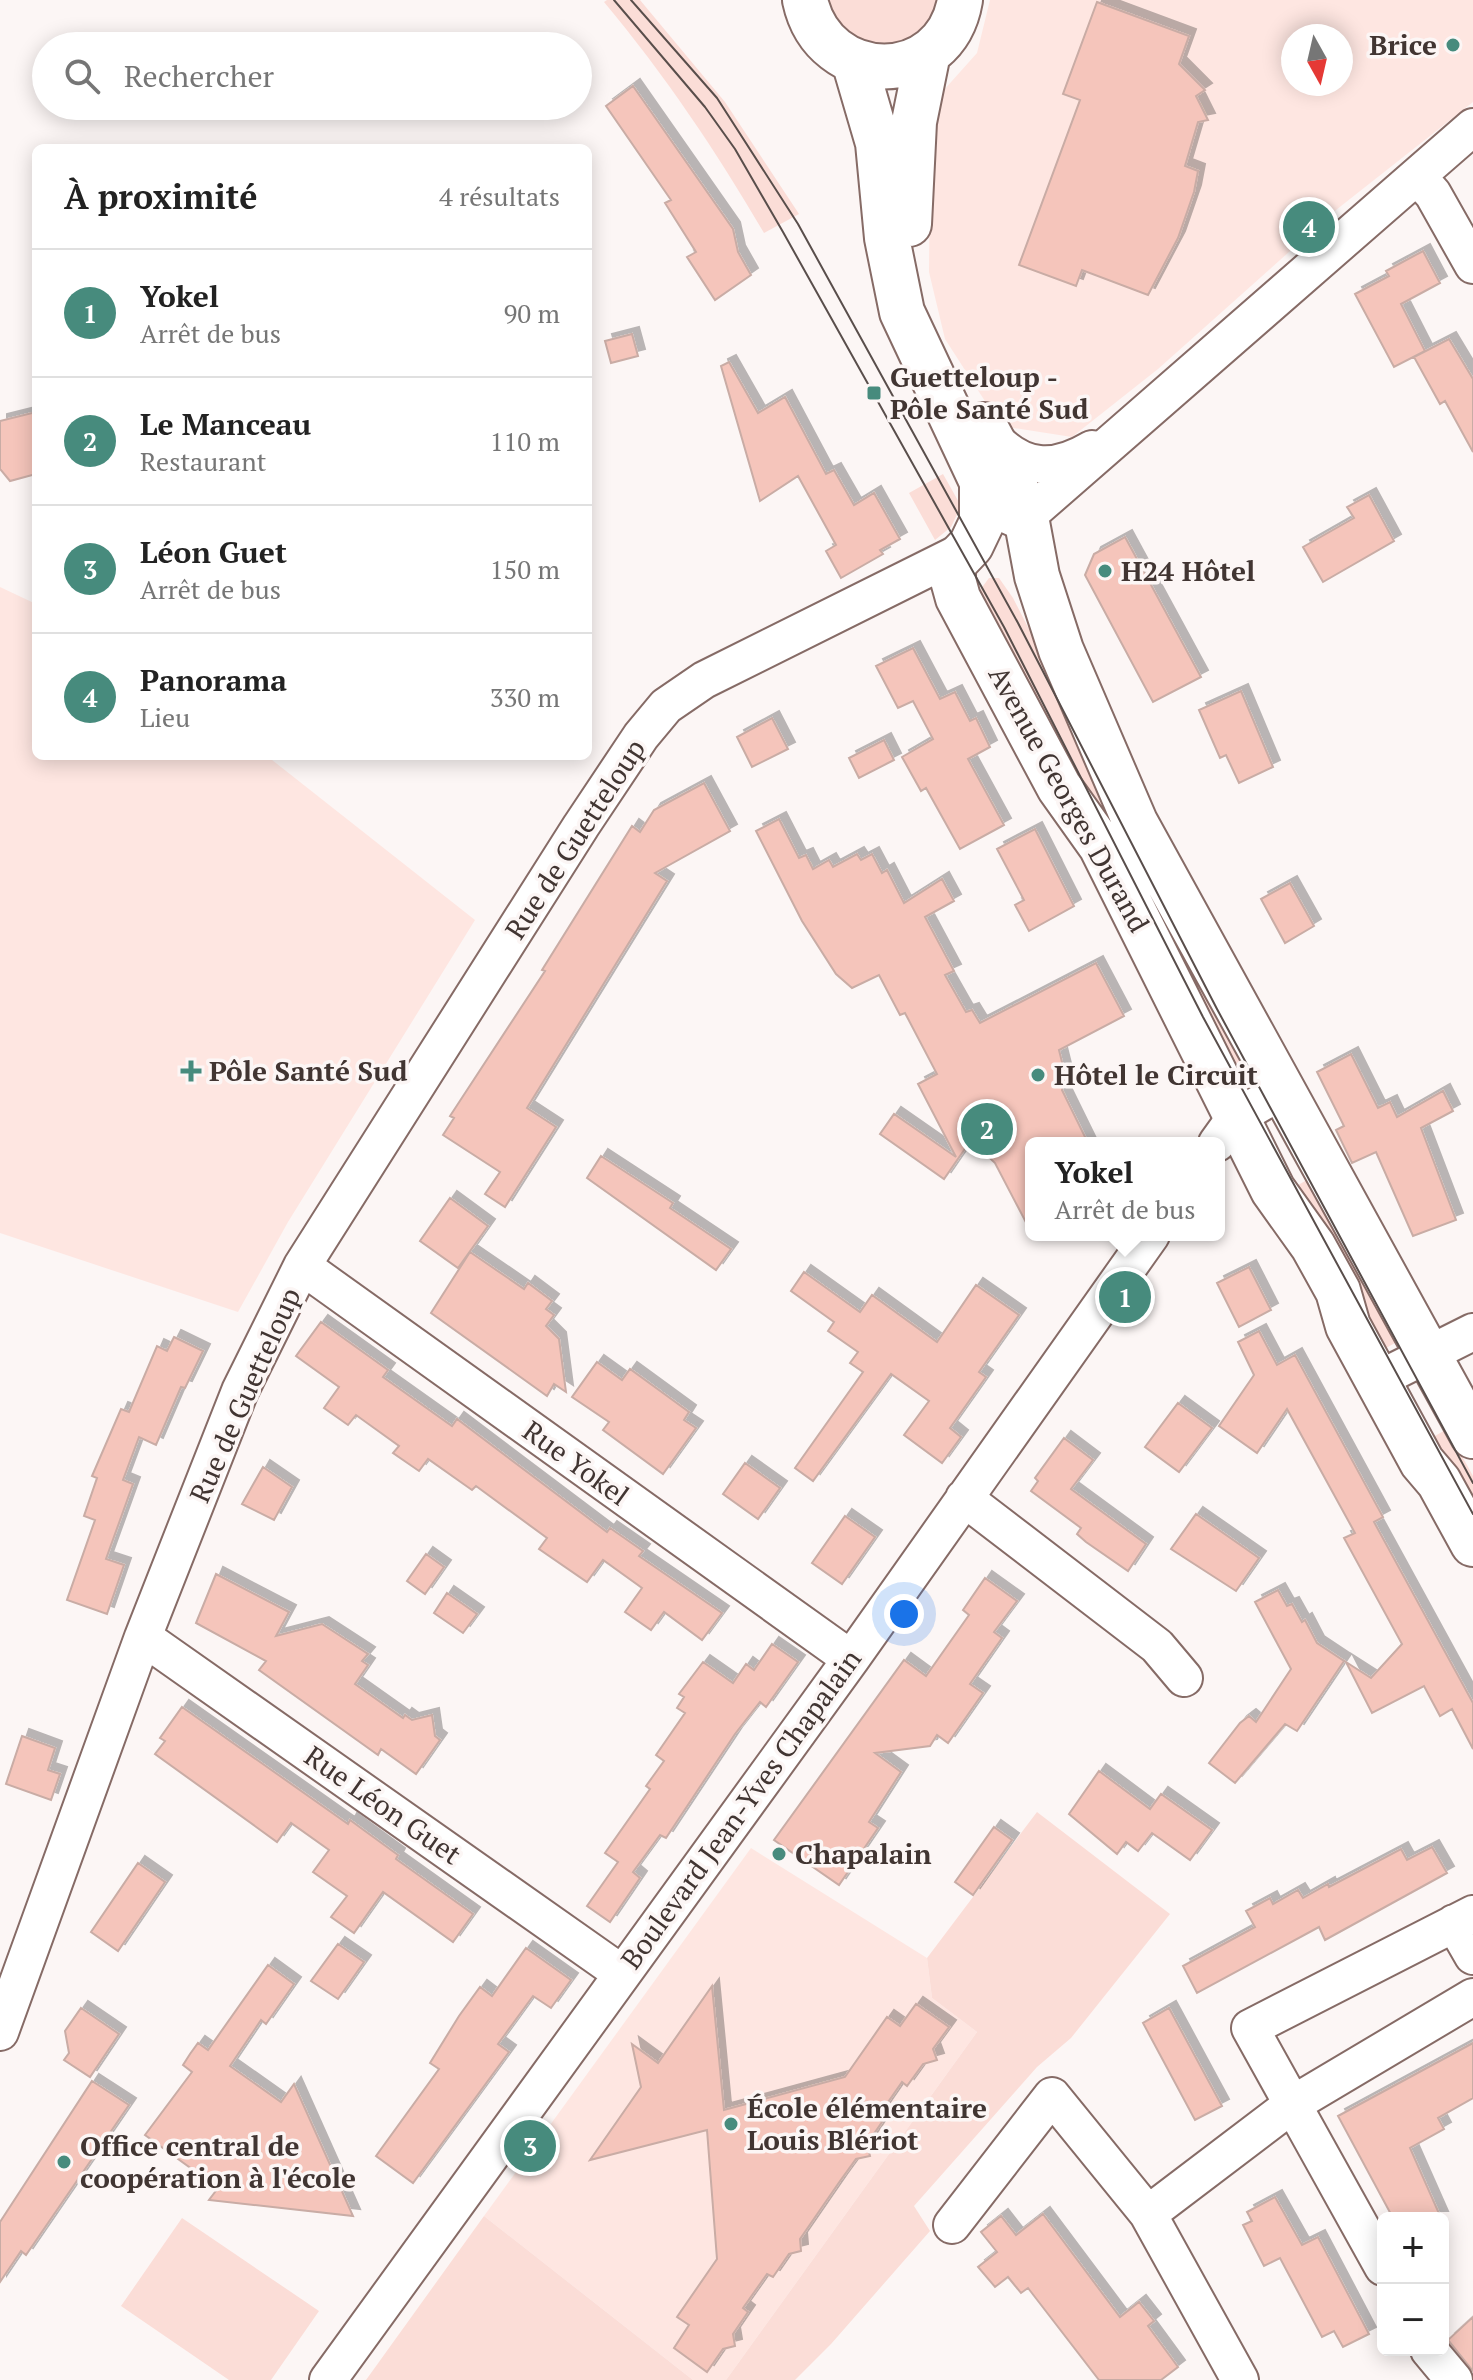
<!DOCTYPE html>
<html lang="fr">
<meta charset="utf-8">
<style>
body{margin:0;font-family:"PT Serif",serif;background:#f2f2f2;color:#222}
.controls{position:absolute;right:24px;bottom:24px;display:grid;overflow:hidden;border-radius:12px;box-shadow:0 4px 20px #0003}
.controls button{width:72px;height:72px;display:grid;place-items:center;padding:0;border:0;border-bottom:2px solid #e0e0e0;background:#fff;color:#222;font:40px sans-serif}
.compass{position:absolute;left:1281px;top:24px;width:72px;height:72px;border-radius:50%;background:#fff;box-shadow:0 4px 20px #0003;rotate:172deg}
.you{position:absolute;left:904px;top:1614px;width:28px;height:28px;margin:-20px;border:6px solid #fff;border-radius:50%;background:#1a73e8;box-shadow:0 0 0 12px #1a73e833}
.badge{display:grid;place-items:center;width:52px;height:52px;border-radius:50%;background:#478b7d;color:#fff;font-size:26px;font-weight:700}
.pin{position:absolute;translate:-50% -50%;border:4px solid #fff;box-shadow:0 2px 8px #0006}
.popup{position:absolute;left:1025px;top:1137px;width:200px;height:104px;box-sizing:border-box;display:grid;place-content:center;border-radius:12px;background:#fff;filter:drop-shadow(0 2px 6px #0005);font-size:26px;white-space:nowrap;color:#767676}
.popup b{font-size:30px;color:#222}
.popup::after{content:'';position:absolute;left:50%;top:100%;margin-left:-16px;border:16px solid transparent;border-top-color:#fff}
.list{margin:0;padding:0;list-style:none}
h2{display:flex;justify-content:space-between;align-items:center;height:104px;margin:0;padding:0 32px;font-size:34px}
h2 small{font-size:26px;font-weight:400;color:#767676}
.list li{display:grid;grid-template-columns:52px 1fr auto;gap:24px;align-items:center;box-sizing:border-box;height:128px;padding:0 32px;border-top:2px solid #e0e0e0}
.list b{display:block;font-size:30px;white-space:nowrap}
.list p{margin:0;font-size:26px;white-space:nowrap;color:#767676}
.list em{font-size:26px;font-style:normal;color:#767676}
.icon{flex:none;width:44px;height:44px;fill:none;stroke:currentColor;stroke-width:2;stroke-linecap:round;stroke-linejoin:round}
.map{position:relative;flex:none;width:1473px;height:2380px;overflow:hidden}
.search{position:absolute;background:#fff;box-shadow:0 4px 20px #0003;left:32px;top:32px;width:560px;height:88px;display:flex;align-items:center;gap:20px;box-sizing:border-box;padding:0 28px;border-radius:44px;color:#767676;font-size:30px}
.panel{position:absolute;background:#fff;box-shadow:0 4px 20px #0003;left:32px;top:144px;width:560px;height:616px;border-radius:12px}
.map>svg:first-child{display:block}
.built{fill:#fee6e1;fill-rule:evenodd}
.green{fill:#fbddd7}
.building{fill:#f5c5bb;stroke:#c9aca5;stroke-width:2;filter:url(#shadow)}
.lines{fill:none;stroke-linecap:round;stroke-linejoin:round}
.street-casing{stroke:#866b66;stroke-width:40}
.primary-casing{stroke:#866b66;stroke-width:48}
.street{stroke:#fff;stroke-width:36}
.primary{stroke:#fff;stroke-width:44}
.tram{stroke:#594e4b;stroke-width:2}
.poi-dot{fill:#478b7d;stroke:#fcf6f5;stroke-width:3}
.labels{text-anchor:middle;stroke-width:7;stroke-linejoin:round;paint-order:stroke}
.poi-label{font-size:28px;font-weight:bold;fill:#413532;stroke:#fcf6f5;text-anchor:start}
.street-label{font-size:28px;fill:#413532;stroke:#fcf6f5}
</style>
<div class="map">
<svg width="1473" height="2380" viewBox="0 0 1473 2380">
<defs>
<filter id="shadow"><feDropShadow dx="7" dy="-7" stdDeviation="0" flood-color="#0004"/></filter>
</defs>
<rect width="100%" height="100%" fill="#fcf6f5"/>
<path class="built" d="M990,0H1473V102L1336,210L1158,369L1072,437L1001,426L945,339L929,272L930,160L943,91L977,53ZM1293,36H1341V84H1293Z
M0,587L36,604V756H267L475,920L288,1222L238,1312L0,1233Z
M751,1848L927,1958L932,1998L977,2032L726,2380H693L484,2216Z"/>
<path class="green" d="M607,0H640L725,102L799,214L764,233C716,151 665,75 604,2Z
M820,0H945L931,33L865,53Z
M943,474L961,506L951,527L935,540L909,493Z
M989,578H999L1013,598L1259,1078L1236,1090L981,598L980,590Z
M1312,1177L1400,1340L1381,1351L1293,1188Z
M1447,1429L1473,1476V1523L1428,1440Z
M1037,1812L1170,1914L1071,2038L1037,2067L914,2206L930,2231L831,2344L795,2380H726L977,2032L932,1998L927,1958Z
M484,2216L693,2380H366Z
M182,2218L319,2311L271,2380H229L121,2306Z"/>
<path class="building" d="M1097,2L1189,36L1179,64L1205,90L1196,96L1208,120L1198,122L1185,166L1198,171L1194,192L1178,238L1148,295L1082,270L1076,286L1019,265L1080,100L1063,94Z
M633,86L733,229L738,252L751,275L715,300L687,257L696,252L665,203L671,200L606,106Z
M1423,251L1440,283L1401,304L1425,351L1394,367L1355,294L1389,276L1386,271Z
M632,334L638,356L611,363L605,341Z
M1449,339L1473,379V452L1445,401L1440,404L1414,357Z
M729,362L758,413L785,397L826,474L834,470L854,505L874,493L900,539L880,550L883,554L841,578L826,551L836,545L798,476L760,501L721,366Z
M36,412V474L10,481L0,469V421Z
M1369,495L1394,541L1323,582L1303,547L1354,518L1347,507Z
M1125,537L1201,677L1153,702L1085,575L1094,554Z
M913,648L940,699L955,692L970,721L976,718L990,747L968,759L1004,825L960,849L926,788L921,791L902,757L933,739L913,701L898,708L876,666Z
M1241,691L1273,767L1239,783L1226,755L1220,758L1199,710Z
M772,718L788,749L752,767L737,737Z
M884,740L894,760L859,778L849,758Z
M704,783L730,831L655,873L667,881L527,1108L556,1127L505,1207L485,1194L500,1172L443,1135L454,1118L450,1116L545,971L542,970L632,826L640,832L654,810Z
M779,819L799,858L806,855L813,869L829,860L833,867L857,854L861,860L872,854L882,873L887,870L904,903L942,879L954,901L925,917L954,971L945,975L966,1012L972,1010L980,1023L1096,963L1124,1016L1059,1050L1065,1074L1062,1090L1088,1143H1031V1232L995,1163L971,1140L944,1179L880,1134L894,1114L956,1157L918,1084L937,1074L905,1013L900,1015L879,975L852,988L836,974L802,921L756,831Z
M1035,829L1074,906L1029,931L1015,905L1024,900L997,849Z
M1290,883L1314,926L1285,943L1261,899Z
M1351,1054L1378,1108L1390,1102L1397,1117L1443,1091L1453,1111L1421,1128L1456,1220L1413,1236L1376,1152L1352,1163L1336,1130L1344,1126L1317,1072Z
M601,1156L673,1203L670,1208L731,1249L716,1270L587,1178Z
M450,1198L488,1226L458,1268L420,1241Z
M470,1252L524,1289L528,1283L552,1301L546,1309L554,1315L546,1326L559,1339L566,1392L554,1384L547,1396L431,1313Z
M1249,1267L1271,1310L1239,1327L1217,1283Z
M804,1272L860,1312L872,1295L937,1342L976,1285L1019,1315L979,1372L986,1377L950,1428L961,1437L942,1463L904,1435L929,1401L891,1374L813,1481L795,1468L863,1372L850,1363L858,1352L828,1331L834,1322L791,1291Z
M321,1322L388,1370L383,1377L452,1426L457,1419L607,1532L610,1528L643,1551L639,1556L722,1613L702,1640L664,1612L651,1630L625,1612L642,1588L603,1560L587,1582L539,1549L547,1538L476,1486L472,1490L428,1459L419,1471L393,1453L399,1446L356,1415L348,1425L324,1408L339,1387L296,1356Z
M1259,1331L1277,1365L1295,1355L1383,1517L1374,1522L1473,1703V1749L1452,1709L1440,1716L1424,1686L1372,1713L1346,1662L1371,1678L1402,1644L1344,1538L1355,1533L1287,1409L1257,1453L1219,1426L1254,1375L1238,1342Z
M174,1337L203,1351L185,1388L181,1387L156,1445L139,1437L123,1480L133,1484L106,1559L124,1565L107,1614L67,1600L95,1520L84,1516L97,1478L92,1476L121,1409L129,1412L157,1346L167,1351Z
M597,1362L622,1380L630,1369L689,1412L684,1420L696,1428L663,1474L603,1430L609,1422L572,1397Z
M1178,1403L1212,1428L1179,1472L1145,1447Z
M1064,1438L1093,1460L1071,1489L1146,1544L1128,1571L1086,1542L1077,1534L1081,1528L1031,1491L1038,1481L1035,1478Z
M745,1463L780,1488L758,1519L723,1494Z
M263,1467L292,1487L274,1520L242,1504Z
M1196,1514L1259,1558L1236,1591L1171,1549Z
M845,1516L875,1537L842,1584L812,1563Z
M426,1554L444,1567L425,1594L407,1581Z
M216,1574L289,1612L276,1636L322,1624L368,1654L362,1661L368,1665L355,1684L403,1718L405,1715L412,1720L432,1715L435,1736L440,1740L416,1774L381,1749L378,1755L259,1670L266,1661L196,1623Z
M985,1578L1017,1601L994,1632L1002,1638L970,1684L983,1693L948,1743L937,1735L930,1746L875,1753L901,1772L869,1822L878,1828L839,1885L774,1840L904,1660L926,1676L969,1615L963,1610Z
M1278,1590L1287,1606L1292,1604L1302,1622L1305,1620L1317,1643L1344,1661L1297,1731L1285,1724L1235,1783L1209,1763L1240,1723L1249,1716L1256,1722L1291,1669L1255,1602Z
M447,1593L477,1614L463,1633L434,1613Z
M772,1644L798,1662L766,1707L760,1702L735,1734L666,1838L660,1835L633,1872L640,1878L610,1922L587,1906L618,1862L605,1853L650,1789L646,1786L664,1761L656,1755L685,1713L677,1708L684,1697L679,1694L703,1662L733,1683L746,1664L754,1670Z
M182,1707L348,1824L350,1820L365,1831L398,1855L396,1859L473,1914L453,1942L383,1892L354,1933L331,1917L347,1896L313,1872L329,1850L291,1823L277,1842L155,1754L165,1741L160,1738Z
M22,1736L55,1748L48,1770L60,1774L51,1800L6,1784Z
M1099,1771L1150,1809L1161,1794L1212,1830L1190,1860L1152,1833L1138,1851L1126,1842L1117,1854L1069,1814Z
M994,1827L1012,1840L973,1895L955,1882Z
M1432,1847L1447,1873L1325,1940L1319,1927L1197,1993L1183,1966L1255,1927L1246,1911L1270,1898L1273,1904L1298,1890L1303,1898L1328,1884L1329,1887L1401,1849L1407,1860Z
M138,1863L165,1882L118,1951L91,1932Z
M338,1944L364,1962L338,1999L311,1981Z
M526,1948L571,1980L551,2008L533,1996L498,2044L509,2052L413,2183L376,2156L439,2069L430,2063L459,2016L480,1987L492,1996Z
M268,1965L294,1984L266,2024L261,2020L230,2066L281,2102L294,2084L353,2216L209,2200L218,2188L145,2135L192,2072L183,2065L190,2054L198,2043L208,2050Z
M712,1986L724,2110L845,2077L887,2017L900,2026L916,2004L949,2027L933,2049L937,2060L923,2064L907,2086L902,2082L877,2118L882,2122L867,2144L870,2156L856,2159L840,2181L800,2239L801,2251L789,2254L773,2277L767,2274L743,2308L748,2312L733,2334L735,2346L723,2349L707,2372L674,2348L689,2325L677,2317L717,2259L707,2130L590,2160L641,2087L632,2044L658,2063Z
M81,2008L119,2034L90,2077L64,2060L69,2053L65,2031Z
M1169,2008L1222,2106L1195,2120L1143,2023Z
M1473,2043V2098L1438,2118L1444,2129L1410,2148L1441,2218H1393L1338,2116Z
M92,2081L129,2105L26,2255L21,2251L0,2282V2222Z
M1275,2197L1302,2245L1318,2237L1369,2334L1343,2347L1334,2331L1322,2337L1280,2258L1264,2266L1243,2225L1252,2221L1247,2212Z
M1043,2214L1120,2317L1139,2302L1154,2321L1148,2326L1178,2367L1161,2380H1099L1028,2288L1021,2293L1008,2277L995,2287L978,2267L997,2252L981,2232L1001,2216L1016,2235Z
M1473,2317V2371L1448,2340Z"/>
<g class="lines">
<g class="street-casing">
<path id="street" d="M1418,177L1433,194L1473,265
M992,437C1023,470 1053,472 1092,449
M1003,513L1014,518L1026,517L1473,127
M1217,1143L1235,1118L1285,1089
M302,1266L851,1659
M1377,1380L1473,1332
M964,1498L1157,1646L1184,1678
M143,1637L621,1973
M1454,1923L1473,1956
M0,2032L143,1637L240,1391L302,1266L581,826L641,736L666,706L704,680L961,552
M1148,2214L1293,2104L1473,1997
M952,2225L1052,2096L1148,2214L1240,2380
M1383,2267L1250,2028L1473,1914
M1429,2350L1454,2380
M328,2380L851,1659L1151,1235"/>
</g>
<g class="primary-casing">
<path id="primary" d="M805,0C824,88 945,89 960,0
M854,61L878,143L887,238L902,312L982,482V522L971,545L953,564V580L958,598L1059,787L1101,846L1273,1190L1313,1246L1338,1291L1348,1326L1422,1462L1439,1482L1473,1544
M909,224L914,122L928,53
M984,425L1012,477L1026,517L1037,576L1061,650L1135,822L1473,1436"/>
</g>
<use href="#street" class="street"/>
<use href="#primary" class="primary"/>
<path class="tram" d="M614,0L705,107L735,149L783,232L1004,627L1203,1017L1473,1514
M631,0L717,98L798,224L1018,623L1217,1009L1473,1483"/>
</g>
<g class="poi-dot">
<circle cx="1453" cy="45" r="8"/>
<rect x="866" y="385" width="16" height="16" rx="4"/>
<circle cx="1105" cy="571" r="8"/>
<path d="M187 1059h8v8h8v8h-8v8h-8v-8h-8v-8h8z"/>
<circle cx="1038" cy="1075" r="8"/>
<circle cx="779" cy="1854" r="8"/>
<circle cx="731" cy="2124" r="8"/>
<circle cx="64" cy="2162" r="8"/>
</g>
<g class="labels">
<g class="poi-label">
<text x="1437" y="55" text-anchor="end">Brice</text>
<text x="890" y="387">Guetteloup -<tspan x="890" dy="32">Pôle Santé Sud</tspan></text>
<text x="1121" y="581">H24 Hôtel</text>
<text x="209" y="1081">Pôle Santé Sud</text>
<text x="1054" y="1085">Hôtel le Circuit</text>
<text x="795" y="1864">Chapalain</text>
<text x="747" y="2118">École élémentaire<tspan x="747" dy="32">Louis Blériot</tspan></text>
<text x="80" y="2156">Office central de<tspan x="80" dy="32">coopération à l'école</tspan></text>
</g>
<g class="street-label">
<text transform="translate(1069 799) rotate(61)" y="10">Avenue Georges Durand</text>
<text transform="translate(575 839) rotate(-57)" y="10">Rue de Guetteloup</text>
<text transform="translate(245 1395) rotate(-66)" y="10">Rue de Guetteloup</text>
<text transform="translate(576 1463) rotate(36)" y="10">Rue Yokel</text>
<text transform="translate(383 1805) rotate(35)" y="10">Rue Léon Guet</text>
<text transform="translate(741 1809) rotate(-54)" y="10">Boulevard Jean-Yves Chapalain</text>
</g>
</g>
</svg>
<div class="controls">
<button>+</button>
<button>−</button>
</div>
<svg class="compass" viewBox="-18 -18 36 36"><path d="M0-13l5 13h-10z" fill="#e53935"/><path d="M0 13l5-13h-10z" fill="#767676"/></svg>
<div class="you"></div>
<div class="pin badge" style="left:1125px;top:1297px">1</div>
<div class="popup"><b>Yokel</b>Arrêt de bus</div>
<div class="pin badge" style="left:987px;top:1129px">2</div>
<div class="pin badge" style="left:530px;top:2146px">3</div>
<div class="pin badge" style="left:1309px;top:227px">4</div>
<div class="search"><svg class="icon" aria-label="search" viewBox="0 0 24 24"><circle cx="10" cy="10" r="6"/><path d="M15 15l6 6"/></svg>Rechercher</div>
<section class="panel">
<h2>À proximité<small>4 résultats</small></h2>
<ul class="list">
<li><span class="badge">1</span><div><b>Yokel</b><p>Arrêt de bus</p></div><em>90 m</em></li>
<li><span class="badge">2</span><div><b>Le Manceau</b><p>Restaurant</p></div><em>110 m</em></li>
<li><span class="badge">3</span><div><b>Léon Guet</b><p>Arrêt de bus</p></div><em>150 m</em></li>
<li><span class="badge">4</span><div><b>Panorama</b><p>Lieu</p></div><em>330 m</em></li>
</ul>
</section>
</div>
